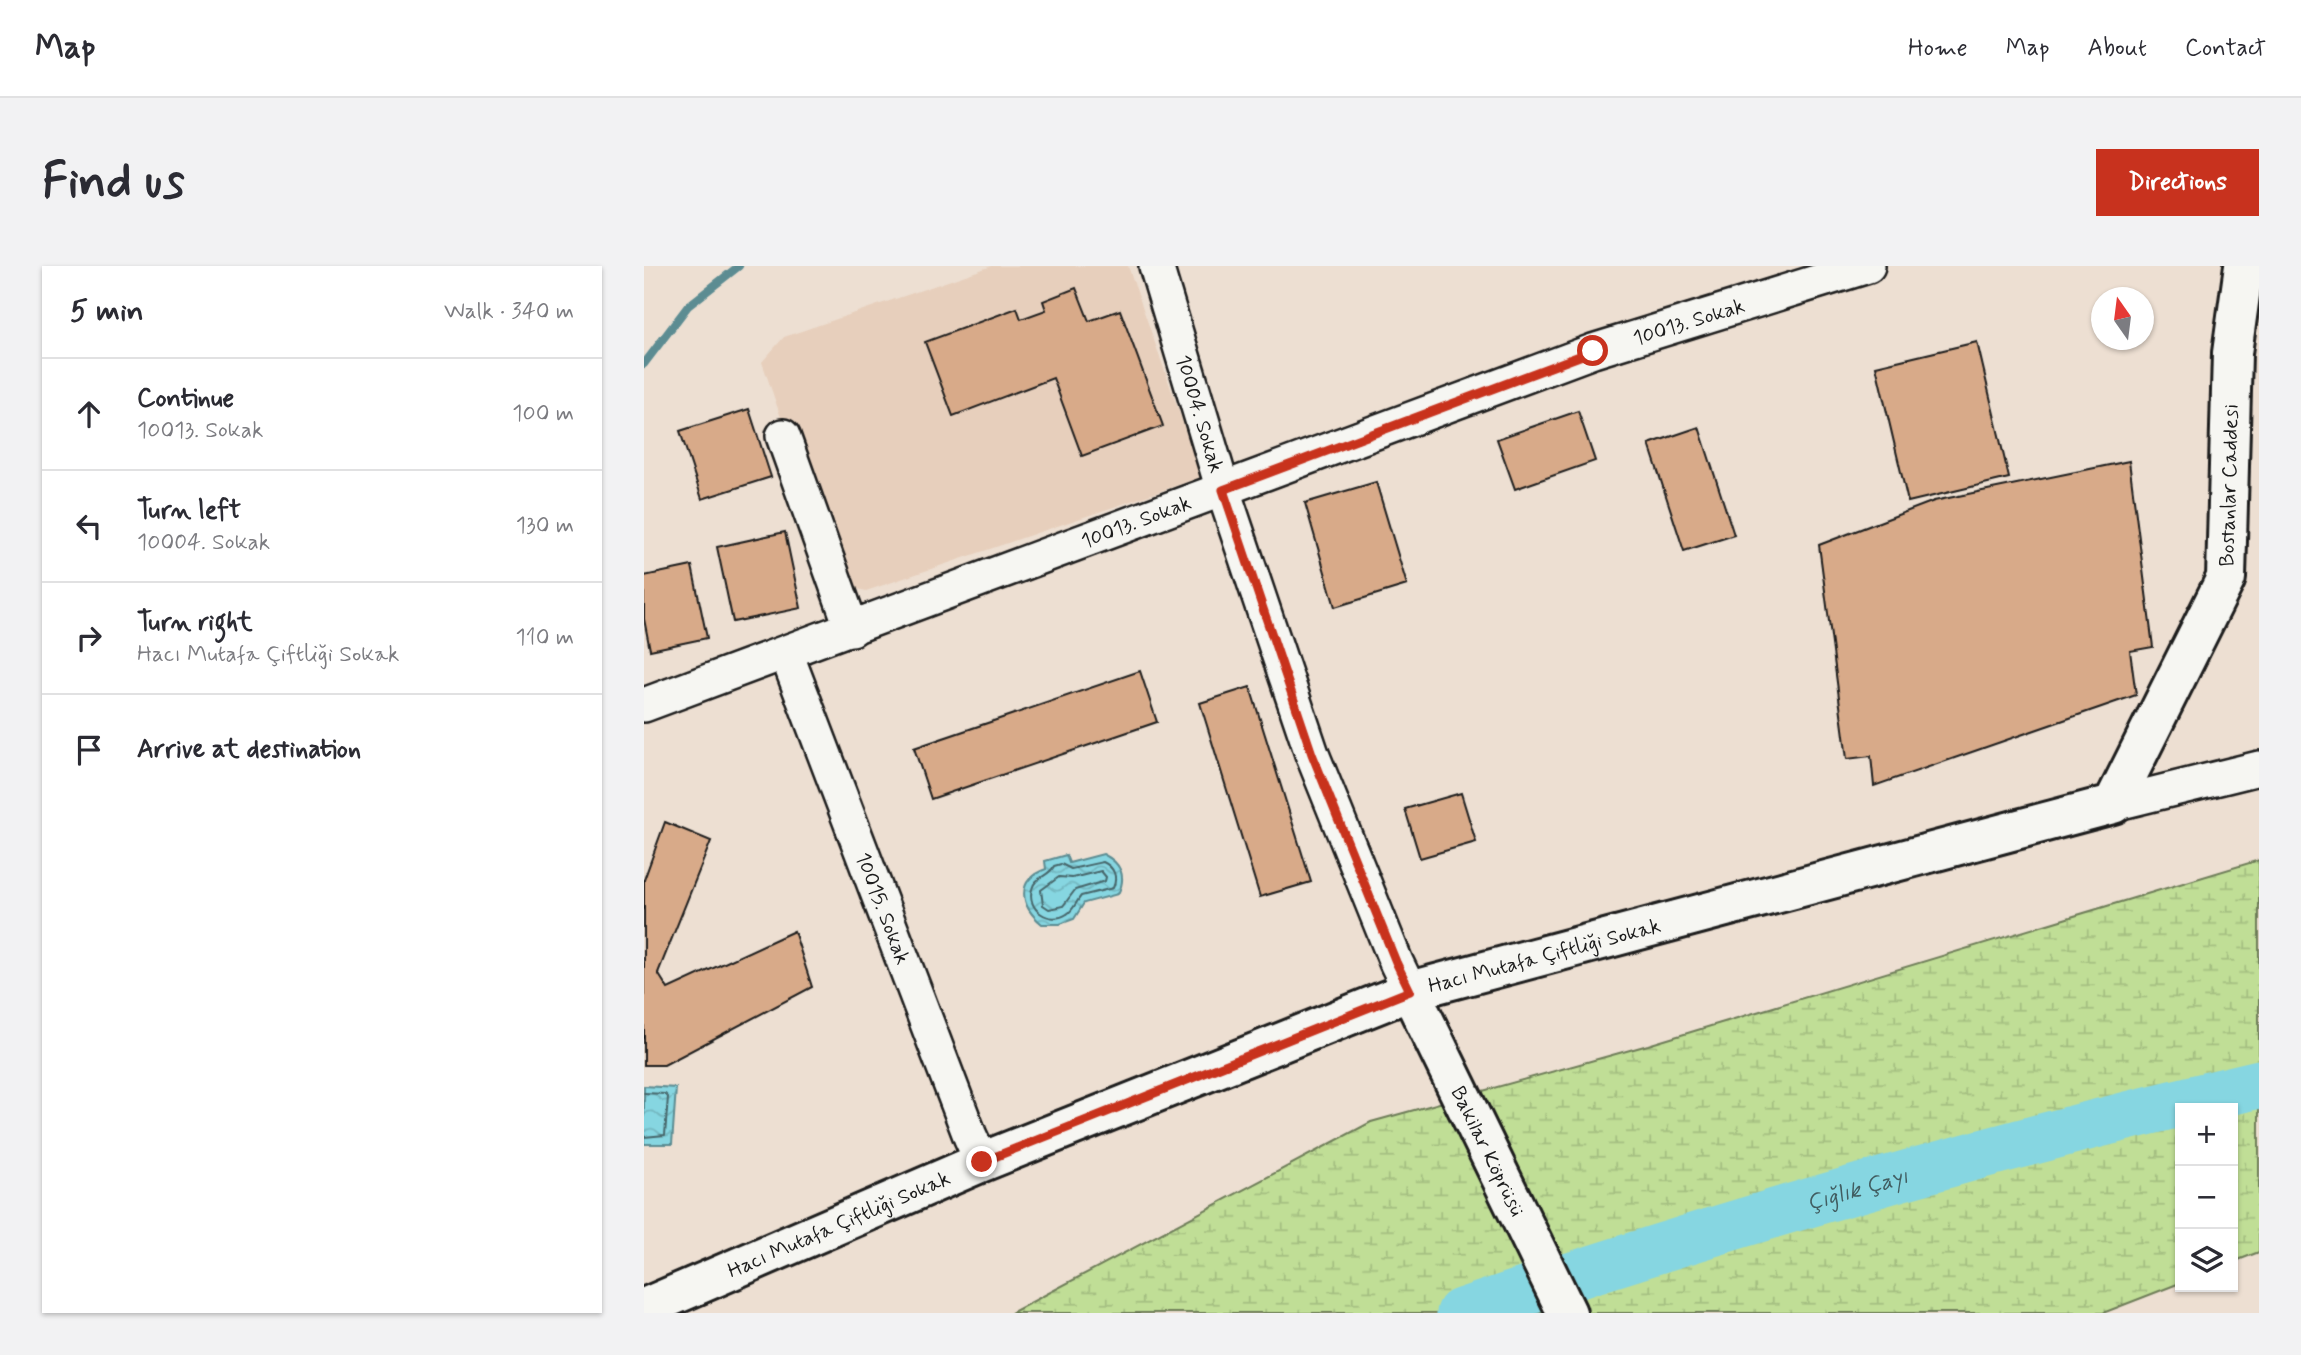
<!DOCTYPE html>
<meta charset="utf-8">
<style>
body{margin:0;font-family:Mynerve,sans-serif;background:#f2f2f3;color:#2b2b33}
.controls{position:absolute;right:21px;bottom:21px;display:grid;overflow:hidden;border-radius:0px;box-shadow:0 2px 5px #0004}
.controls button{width:63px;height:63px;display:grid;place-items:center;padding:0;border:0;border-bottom:2px solid #e1e1e2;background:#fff;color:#2b2b33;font:35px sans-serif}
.compass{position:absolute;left:1447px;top:21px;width:63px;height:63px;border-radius:50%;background:#fff;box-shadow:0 2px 5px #0004;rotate:346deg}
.stop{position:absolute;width:21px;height:21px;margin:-16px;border:5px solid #c8321e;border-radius:50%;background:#fff}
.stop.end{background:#c8321e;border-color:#fff;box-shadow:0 2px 7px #0008}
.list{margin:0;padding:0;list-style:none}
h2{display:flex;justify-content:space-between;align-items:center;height:91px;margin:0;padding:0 28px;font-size:30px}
h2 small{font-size:23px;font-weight:400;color:#7c7c81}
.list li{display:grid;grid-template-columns:46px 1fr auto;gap:21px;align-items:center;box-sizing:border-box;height:112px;padding:0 28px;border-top:2px solid #e1e1e2}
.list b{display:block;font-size:26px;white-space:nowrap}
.list p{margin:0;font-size:23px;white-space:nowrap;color:#7c7c81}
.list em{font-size:23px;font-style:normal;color:#7c7c81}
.icon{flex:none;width:38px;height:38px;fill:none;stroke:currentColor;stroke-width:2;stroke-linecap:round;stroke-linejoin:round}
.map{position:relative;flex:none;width:1615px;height:1047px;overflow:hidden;border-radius:0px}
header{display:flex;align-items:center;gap:42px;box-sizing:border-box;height:98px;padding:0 35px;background:#fff;border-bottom:2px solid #e1e1e2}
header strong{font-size:33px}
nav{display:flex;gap:38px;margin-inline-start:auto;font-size:24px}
.intro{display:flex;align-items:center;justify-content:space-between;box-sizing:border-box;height:168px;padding:0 42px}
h1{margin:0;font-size:49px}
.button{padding:18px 32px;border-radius:0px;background:#c8321e;color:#fff;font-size:24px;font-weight:700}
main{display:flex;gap:42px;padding:0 42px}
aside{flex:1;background:#fff;border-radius:0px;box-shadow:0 2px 5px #0004}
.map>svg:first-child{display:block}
.built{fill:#e7cfbc}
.wetland{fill:url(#wetland-marsh);stroke:#6e7d59;stroke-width:2}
.water{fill:url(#water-waves);stroke:#5c8c92;stroke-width:2}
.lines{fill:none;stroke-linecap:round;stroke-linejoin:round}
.shore{stroke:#46666b;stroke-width:2}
.stream{stroke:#5c8c92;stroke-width:8}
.river{stroke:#86d6e1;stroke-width:49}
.building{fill:#d8aa89;stroke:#1c1c1c;stroke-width:2}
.street-casing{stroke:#1c1c1c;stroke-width:38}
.secondary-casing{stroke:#1c1c1c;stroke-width:44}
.street{stroke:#f6f6f2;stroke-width:33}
.secondary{stroke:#f6f6f2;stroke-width:38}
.route{stroke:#c8321e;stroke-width:9}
.labels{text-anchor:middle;stroke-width:6;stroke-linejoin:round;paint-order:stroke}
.street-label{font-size:21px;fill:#1c1c1c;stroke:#f6f6f2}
.water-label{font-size:23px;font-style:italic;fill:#415d61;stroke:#f6f6f2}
</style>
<header>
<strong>Map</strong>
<nav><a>Home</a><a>Map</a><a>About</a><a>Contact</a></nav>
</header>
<div class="intro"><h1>Find us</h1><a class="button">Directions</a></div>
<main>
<aside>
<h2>5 min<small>Walk · 340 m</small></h2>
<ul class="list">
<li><svg class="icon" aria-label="ahead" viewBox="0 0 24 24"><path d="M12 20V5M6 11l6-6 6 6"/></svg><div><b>Continue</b><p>10013. Sokak</p></div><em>100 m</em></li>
<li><svg class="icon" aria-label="left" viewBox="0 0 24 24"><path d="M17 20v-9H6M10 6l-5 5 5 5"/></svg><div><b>Turn left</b><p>10004. Sokak</p></div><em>130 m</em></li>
<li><svg class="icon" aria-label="right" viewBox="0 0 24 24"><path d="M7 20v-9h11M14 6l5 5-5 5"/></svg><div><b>Turn right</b><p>Hacı Mutafa Çiftliği Sokak</p></div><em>110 m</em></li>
<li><svg class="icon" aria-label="arrive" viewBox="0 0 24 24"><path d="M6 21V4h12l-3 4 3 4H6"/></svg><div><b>Arrive at destination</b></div></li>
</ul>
</aside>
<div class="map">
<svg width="1615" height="1047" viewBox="0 0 1615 1047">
<defs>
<pattern id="wetland-marsh" width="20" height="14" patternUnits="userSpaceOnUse" patternTransform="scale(1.75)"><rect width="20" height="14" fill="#c0de96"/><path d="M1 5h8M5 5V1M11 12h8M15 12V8" fill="none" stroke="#a4be81"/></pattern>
<pattern id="water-waves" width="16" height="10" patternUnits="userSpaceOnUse" patternTransform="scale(1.75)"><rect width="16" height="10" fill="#86d6e1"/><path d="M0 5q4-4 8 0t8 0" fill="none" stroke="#73b7c0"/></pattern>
</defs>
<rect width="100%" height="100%" fill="#eddfd2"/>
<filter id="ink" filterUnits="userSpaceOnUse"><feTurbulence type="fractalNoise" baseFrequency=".0143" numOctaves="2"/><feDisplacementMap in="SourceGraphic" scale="14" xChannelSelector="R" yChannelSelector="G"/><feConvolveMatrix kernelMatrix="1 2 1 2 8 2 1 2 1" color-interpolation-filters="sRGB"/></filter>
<g filter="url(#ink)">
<path class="built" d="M348,0H484L558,211L222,325L194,318L118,96L140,71Z"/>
<path class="wetland" d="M1615,594V986L1589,996V842H1536V1017L1459,1047H367L727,856L1004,779Z"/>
<path class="water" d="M459,588C477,597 483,610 474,628L440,637L430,653L416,658H398C376,640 371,614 402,603L401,595L422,589L425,597Z
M0,820L32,822L28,878H0Z"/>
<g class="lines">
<path class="shore" d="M459,596C470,601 474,611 469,622L437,630C432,636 429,645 423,648C406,659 382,644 388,623C391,610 405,611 410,600L417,598L427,603Z
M457,605L462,611L461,615L431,624L419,640L405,643L399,639L397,624L415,611L428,612Z
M0,827L21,828L24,831L21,869L0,871"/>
<path class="stream" d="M0,98L44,40L95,0"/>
<path class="river" id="s1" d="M817,1047C1080,958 1345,881 1615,818"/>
</g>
<path class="building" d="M432,22L445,55L476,44L519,160L438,190L409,112L309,150L281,76L373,42L377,53L402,44L399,35Z
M1333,76L1365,212L1264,236L1232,100Z
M105,143L127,211L58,233L36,165Z
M934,145L951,195L871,223L853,173Z
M1055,161L1090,269L1040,285L1005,178Z
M1485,195L1509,381L1486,385L1492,429L1230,520L1227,490L1203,493L1175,279L1290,235Z
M732,216L763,319L691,341L661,237Z
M141,266L157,342L89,356L73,281Z
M48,300L63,372L6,384L0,353V310Z
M496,405L513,456L287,533L270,482Z
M606,421L667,616L616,631L556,437Z
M817,527L832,576L776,592L761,543Z
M21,556L67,575L14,707L24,723L150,665L168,721L20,799H0V614Z"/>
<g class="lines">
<g class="street-casing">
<g id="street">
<path id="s2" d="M512,0L579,224L668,488L752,696L766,725"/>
<path d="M139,170L208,363"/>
<path id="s3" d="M142,387L326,870L338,896"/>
<path id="s4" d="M0,439L949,85L1224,0"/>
<path d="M1469,538L1615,502"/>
</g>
</g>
<g class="secondary-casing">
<g id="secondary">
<path id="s5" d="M766,725L923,1047"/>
<path id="s6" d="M0,1042L338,896L766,725L1469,538L1582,312L1588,87L1600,0"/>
</g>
</g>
<use href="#street" class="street"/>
<use href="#secondary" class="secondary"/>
</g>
</g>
<g class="lines" filter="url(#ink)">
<path class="route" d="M338,896L766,725L752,696L668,488L579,224L949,85"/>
</g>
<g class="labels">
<g class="street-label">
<text dy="7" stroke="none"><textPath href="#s4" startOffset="1113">10013. Sokak</textPath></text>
<text dy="7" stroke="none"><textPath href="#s2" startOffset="154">10004. Sokak</textPath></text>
<text dy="7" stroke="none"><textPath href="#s6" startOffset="1902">Bostanlar Caddesi</textPath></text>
<text dy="7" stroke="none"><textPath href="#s4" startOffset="525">10013. Sokak</textPath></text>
<text dy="7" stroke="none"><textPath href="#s3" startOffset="273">10015. Sokak</textPath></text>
<text dy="7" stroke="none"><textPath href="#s6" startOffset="968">Hacı Mutafa Çiftliği Sokak</textPath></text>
<text dy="7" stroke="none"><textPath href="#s5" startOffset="178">Bakilar Köprüsü</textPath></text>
<text dy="7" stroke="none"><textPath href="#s6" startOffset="212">Hacı Mutafa Çiftliği Sokak</textPath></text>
</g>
<g class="water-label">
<text dy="8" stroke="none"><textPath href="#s1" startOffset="415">Çığlık Çayı</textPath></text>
</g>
</g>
</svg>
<div class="controls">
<button>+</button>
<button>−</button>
<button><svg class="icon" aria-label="layers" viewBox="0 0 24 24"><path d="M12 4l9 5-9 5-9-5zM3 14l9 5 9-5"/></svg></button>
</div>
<svg class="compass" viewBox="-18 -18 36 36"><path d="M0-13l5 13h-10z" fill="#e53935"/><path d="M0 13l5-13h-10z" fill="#7c7c81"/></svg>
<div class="stop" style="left:949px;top:85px"></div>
<div class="stop end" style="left:338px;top:896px"></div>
</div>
</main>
